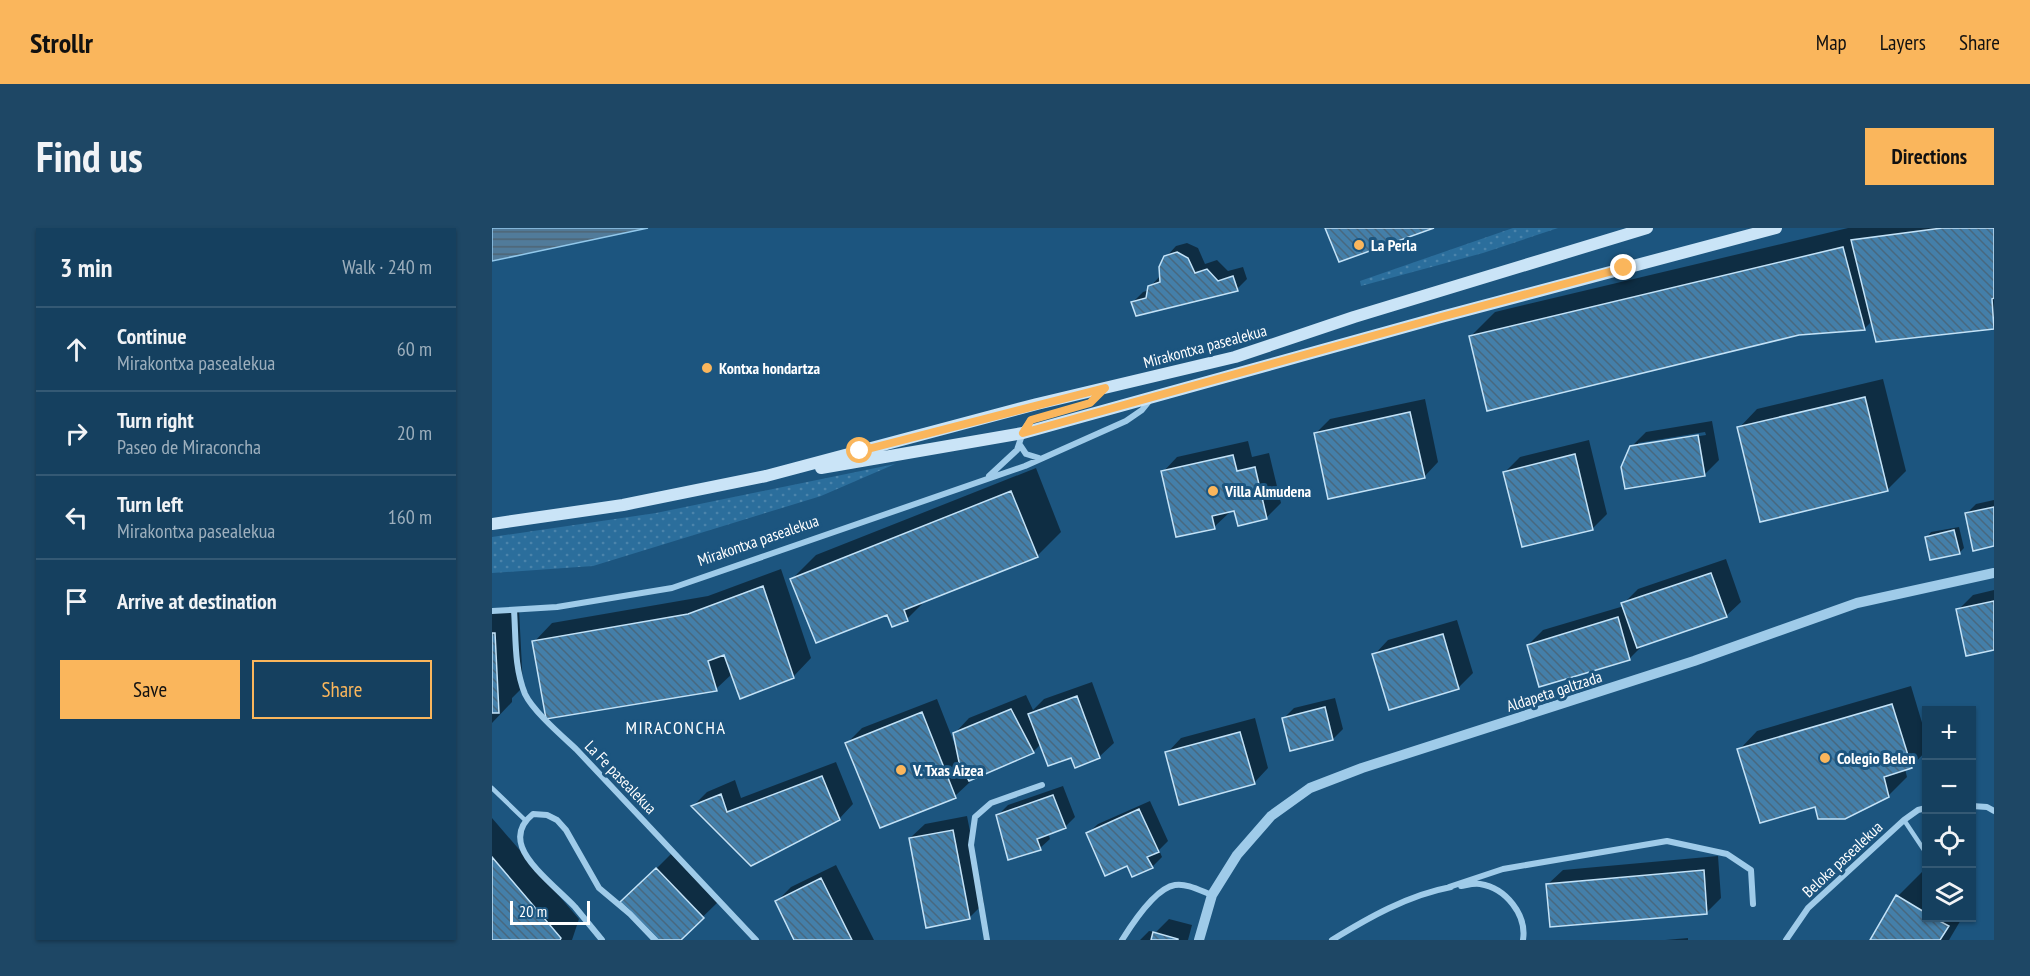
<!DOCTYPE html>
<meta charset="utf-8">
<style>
body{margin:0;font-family:"PT Sans Narrow",sans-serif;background:#1e4765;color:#f1f3f6}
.controls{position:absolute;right:18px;bottom:18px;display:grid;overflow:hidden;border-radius:0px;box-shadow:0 2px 4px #0004}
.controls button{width:54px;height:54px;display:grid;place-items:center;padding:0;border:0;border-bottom:2px solid #345974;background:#15405f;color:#f1f3f6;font:30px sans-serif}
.scale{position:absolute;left:18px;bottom:15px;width:80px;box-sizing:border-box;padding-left:6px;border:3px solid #fff;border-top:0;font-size:16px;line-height:21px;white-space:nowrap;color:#fff;-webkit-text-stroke:4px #1c557f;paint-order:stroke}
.stop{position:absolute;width:18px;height:18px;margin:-14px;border:4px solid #fab65c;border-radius:50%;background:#fff}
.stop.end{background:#fab65c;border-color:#fff;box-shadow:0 2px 6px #0008}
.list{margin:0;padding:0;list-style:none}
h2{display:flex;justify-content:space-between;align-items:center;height:78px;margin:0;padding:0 24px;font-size:26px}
h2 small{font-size:20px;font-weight:400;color:#9dafbd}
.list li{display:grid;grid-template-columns:39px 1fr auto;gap:18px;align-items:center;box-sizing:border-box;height:84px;padding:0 24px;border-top:2px solid #345974}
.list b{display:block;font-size:22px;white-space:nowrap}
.list p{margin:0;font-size:20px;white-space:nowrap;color:#9dafbd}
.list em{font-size:20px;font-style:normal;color:#9dafbd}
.actions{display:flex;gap:12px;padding:18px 24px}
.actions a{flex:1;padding:14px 0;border:2px solid #fab65c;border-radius:0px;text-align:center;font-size:21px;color:#fab65c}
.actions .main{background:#fab65c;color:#111}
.icon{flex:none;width:33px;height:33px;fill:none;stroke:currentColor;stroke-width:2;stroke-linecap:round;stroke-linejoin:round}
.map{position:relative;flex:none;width:1502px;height:712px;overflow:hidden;border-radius:0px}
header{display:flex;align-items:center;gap:36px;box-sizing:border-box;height:84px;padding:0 30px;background:#fab65c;color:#111}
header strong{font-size:28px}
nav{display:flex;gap:33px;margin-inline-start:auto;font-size:21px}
.intro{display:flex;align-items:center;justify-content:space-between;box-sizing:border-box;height:144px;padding:0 36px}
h1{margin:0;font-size:42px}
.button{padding:15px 27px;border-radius:0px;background:#fab65c;color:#111;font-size:21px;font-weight:700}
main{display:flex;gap:36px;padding:0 36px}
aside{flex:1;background:#15405f;border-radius:0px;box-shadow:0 2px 4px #0004}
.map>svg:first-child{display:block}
.grass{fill:url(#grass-dots)}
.water{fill:url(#water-rules);stroke:#92c8eb;stroke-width:1.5}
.shadow{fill:#0007;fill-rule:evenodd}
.building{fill:url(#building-back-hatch);stroke:#c3e2f7;stroke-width:1.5}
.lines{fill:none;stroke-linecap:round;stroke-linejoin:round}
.service{stroke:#9fcbe9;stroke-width:4.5}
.minor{stroke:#9fcbe9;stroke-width:6}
.tertiary{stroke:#9fcbe9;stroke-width:10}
.secondary{stroke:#cae4f7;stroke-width:12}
.route{stroke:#fab65c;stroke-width:8}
.poi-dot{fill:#fab65c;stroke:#1c557f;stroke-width:2}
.labels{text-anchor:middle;stroke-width:6;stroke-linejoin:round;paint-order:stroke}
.poi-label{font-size:16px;font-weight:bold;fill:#fff;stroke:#1c557f;text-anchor:start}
.street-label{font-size:16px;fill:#fff;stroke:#1c557f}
.neighbourhood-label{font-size:18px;letter-spacing:1.5px;fill:#fff;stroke:#1c557f}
</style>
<header>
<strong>Strollr</strong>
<nav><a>Map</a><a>Layers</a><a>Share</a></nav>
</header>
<div class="intro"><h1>Find us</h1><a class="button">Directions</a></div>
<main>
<aside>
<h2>3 min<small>Walk · 240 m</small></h2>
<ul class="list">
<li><svg class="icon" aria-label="ahead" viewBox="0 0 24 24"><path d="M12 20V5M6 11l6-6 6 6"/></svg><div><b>Continue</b><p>Mirakontxa pasealekua</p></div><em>60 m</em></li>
<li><svg class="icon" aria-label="right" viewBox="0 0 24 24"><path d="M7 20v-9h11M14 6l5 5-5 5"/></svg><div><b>Turn right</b><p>Paseo de Miraconcha</p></div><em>20 m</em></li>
<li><svg class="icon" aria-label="left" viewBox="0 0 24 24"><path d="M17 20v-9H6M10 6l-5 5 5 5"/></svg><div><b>Turn left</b><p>Mirakontxa pasealekua</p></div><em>160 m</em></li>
<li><svg class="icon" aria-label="arrive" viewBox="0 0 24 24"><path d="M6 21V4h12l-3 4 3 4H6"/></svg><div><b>Arrive at destination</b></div></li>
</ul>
<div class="actions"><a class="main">Save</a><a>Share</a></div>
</aside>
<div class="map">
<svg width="1502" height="712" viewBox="0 0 1502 712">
<defs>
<pattern id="grass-dots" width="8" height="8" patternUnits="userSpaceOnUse" patternTransform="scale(1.5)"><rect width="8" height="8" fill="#2b6e9c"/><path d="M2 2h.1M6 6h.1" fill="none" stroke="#4b84ab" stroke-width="1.8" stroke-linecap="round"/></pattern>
<pattern id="water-rules" width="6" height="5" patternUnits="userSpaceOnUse" patternTransform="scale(1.5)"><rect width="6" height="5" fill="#517b9a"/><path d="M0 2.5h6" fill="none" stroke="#4e6473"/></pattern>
<pattern id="building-back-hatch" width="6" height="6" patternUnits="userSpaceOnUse" patternTransform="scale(1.5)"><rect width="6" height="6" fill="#447fa9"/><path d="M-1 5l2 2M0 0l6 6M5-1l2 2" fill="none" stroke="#48687f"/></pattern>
</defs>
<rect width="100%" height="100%" fill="#1c557f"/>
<path class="grass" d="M1021,0H1066L991,25L869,58L868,53Z
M403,236L329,268L101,338L0,345V309L164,285Z"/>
<path class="water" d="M0,0H156L0,33Z"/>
<path class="shadow" d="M1356,0H1502V99L1386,112L1381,92L1372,101L979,108L1003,84Z
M695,15L706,20L713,36L725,32L736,43L751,39L755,51L745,61L645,86L641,74L651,64L657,62L658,59L668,48L674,29L684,18Z
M1391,151L1414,243L1395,262L1247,200L1265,181Z
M933,171L946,234L932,249L823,206L838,191Z
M1220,193L1227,232L1212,247L1139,219L1154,204ZM1213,204L1214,207L1146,218V215Z
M1097,212L1115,286L1101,300L1013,244L1028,229Z
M756,213L760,229L777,225L789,275L774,290L743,281L736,283L737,285L722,299L671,244L685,229Z
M544,240L569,304L545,328L435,371L415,391L300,351L324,327Z
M1502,272V317L1474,286L1484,276Z
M1467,299L1472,320L1467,325L1435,309L1439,304Z
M1234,331L1249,374L1234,388L1152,416L1138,430L1048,457L1036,417L1051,402L1132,378L1131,376L1146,361Z
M289,341L319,430L301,449L241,445L224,461L42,414L60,395L216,368Z
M1502,362V420L1466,382L1481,367Z
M0,381H27L31,459L20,470V474L0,495Z
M965,392L981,445L966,460L882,427L896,412Z
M600,454L622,515L607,529L580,528L549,516L541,524L477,551L478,554L463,568L388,598L355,515L370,500L445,471L463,517H465L463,505L477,490L534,467L541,482L552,471Z
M1419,458L1434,508V523L1420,538L1413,541L1415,549L1396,568L1324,577L1247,522L1265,503Z
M843,470L851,501L841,511L799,521L792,490L802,480Z
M763,490L776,540L762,555L675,525L689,510Z
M344,534L361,576L347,591L259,636L201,578L215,564L243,552L249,570Z
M571,558L583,589L573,599L556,605L558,611L548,620L506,587L516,577Z
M658,573L676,613L667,622L670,629L660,639L636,636L596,605L606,596Z
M475,588L492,675L477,690L418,610L433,596Z
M0,590L87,691L80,712H0Z
M179,626L226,674L187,712L131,674Z
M1226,628L1229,670L1215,684L1056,656L1071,642Z
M344,637L382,712H304L285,673L299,659Z
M1430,644L1434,647V690H1470L1457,712H1380L1406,668Z
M677,691L700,697L696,712H648L657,703L664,704Z
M1196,710V712H1173Z"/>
<path class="building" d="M833,0H942L847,34Z
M1450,0H1502V70L1500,71L1502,101L1384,114L1359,12Z
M1351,19L1373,102L1307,107L995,183L977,108Z
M685,24L696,30L703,45L715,41L726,53L741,48L746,63L644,88L639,74L654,70L656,58L668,54L667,39L672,28Z
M1373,169L1396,263L1268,294L1245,199Z
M918,184L933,250L836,271L822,205Z
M1206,207L1213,248L1133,261L1129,239L1138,218Z
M1083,226L1101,302L1030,319L1011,244Z
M741,227L745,243L763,239L775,291L746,298L742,283L720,288L723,301L684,309L669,243Z
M519,263L546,329L412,382L416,393L400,399L395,387L324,415L298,351Z
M1502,279V318L1481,323L1473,285Z
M1462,302L1468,326L1438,332L1433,309Z
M1219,345L1235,389L1145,420L1129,375Z
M271,358L302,450L248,471L232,427L216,433L225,463L54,491L40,413L196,386Z
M1502,373V422L1474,428L1464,381Z
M1126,389L1138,432L1047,459L1035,417Z
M0,405H3L7,485H0Z
M951,406L967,461L897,482L880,426Z
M585,468L608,530L583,540L579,530L556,538L536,486Z
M1400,476L1420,540L1392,549L1397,569L1353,591H1326L1323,579L1268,595L1245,521Z
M833,479L841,512L798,523L790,490Z
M519,481L542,525L477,553L467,534L461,505Z
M430,484L464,570L388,600L353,515Z
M748,504L763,556L687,577L673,524Z
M330,548L348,592L259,638L199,578L229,566L235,584Z
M561,567L574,600L545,611L549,622L516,632L504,587Z
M647,581L667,624L655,629L661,640L640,649L635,638L613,648L594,605Z
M461,602L478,691L434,700L417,610Z
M0,629L69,710L68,712H0Z
M164,640L212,690L189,712H166L128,674Z
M1212,642L1215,686L1058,699L1054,656Z
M329,650L360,712H302L283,673Z
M1404,667L1434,685V690H1442L1457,698L1448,712H1378Z
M661,704L686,711V712H659Z"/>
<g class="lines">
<path class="service" d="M0,560L33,592
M1412,592L1434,625"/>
<path class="minor" d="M528,217L534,226L547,230
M497,248L525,222L532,201L539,192L598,175L610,163
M22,382C24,410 22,439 33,466C41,483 70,508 84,521L264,712
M0,383L65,379L180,360L533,238L634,193L650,182L658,172
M1480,578L1495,579L1502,583
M969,658C975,657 982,655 988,656C1014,660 1035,687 1031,712
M957,659L1011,641L1175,613L1235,626L1259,642L1261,676
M110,712C101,701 92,690 83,679C68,663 37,639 30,619C25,605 31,594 41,586L55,587L65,592L74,602L107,660L138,686L163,712
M495,712L479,617L483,589L499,575L550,557
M630,712C640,696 663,660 683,657C695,655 709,663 720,667
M840,712C876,690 916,667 959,659
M1294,712L1316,680L1412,592L1426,582L1434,580"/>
<path class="tertiary" d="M707,712L720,667L745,627L779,588L818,560L870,540L1202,433L1365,375L1502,345"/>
<path class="secondary" d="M329,240L531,205L949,89L1284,0
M0,296L131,277L274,248L545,176L743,129L862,89L1155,0"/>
</g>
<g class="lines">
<path class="route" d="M368,223L613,160L598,175L539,192L531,205L949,89L1132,40"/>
</g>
<g class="poi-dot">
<circle cx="867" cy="17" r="6"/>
<circle cx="215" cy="140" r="6"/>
<circle cx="721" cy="263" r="6"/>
<circle cx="1333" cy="530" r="6"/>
<circle cx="409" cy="542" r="6"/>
</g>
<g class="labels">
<g class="poi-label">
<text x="879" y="23">La Perla</text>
<text x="227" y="146">Kontxa hondartza</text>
<text x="733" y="269">Villa Almudena</text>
<text x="1345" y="536">Colegio Belen</text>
<text x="421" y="548">V. Txas Aizea</text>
</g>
<g class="street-label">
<text transform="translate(713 118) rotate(-15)" y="6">Mirakontxa pasealekua</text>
<text transform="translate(266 312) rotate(-19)" y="6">Mirakontxa pasealekua</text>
<text transform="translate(1062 463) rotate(-18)" y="6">Aldapeta galtzada</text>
<text transform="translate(129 549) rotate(46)" y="6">La Fe pasealekua</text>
<text transform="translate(1350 631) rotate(-43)" y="6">Beloka pasealekua</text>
</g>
<g class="neighbourhood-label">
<text x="184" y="506">MIRACONCHA</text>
</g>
</g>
</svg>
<div class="controls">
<button>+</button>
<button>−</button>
<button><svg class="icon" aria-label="locate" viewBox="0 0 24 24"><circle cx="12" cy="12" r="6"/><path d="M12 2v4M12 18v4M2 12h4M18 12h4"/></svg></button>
<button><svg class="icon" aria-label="layers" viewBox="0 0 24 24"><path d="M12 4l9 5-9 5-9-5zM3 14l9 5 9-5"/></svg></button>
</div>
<div class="scale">20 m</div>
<div class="stop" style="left:368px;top:223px"></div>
<div class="stop end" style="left:1132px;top:40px"></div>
</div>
</main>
